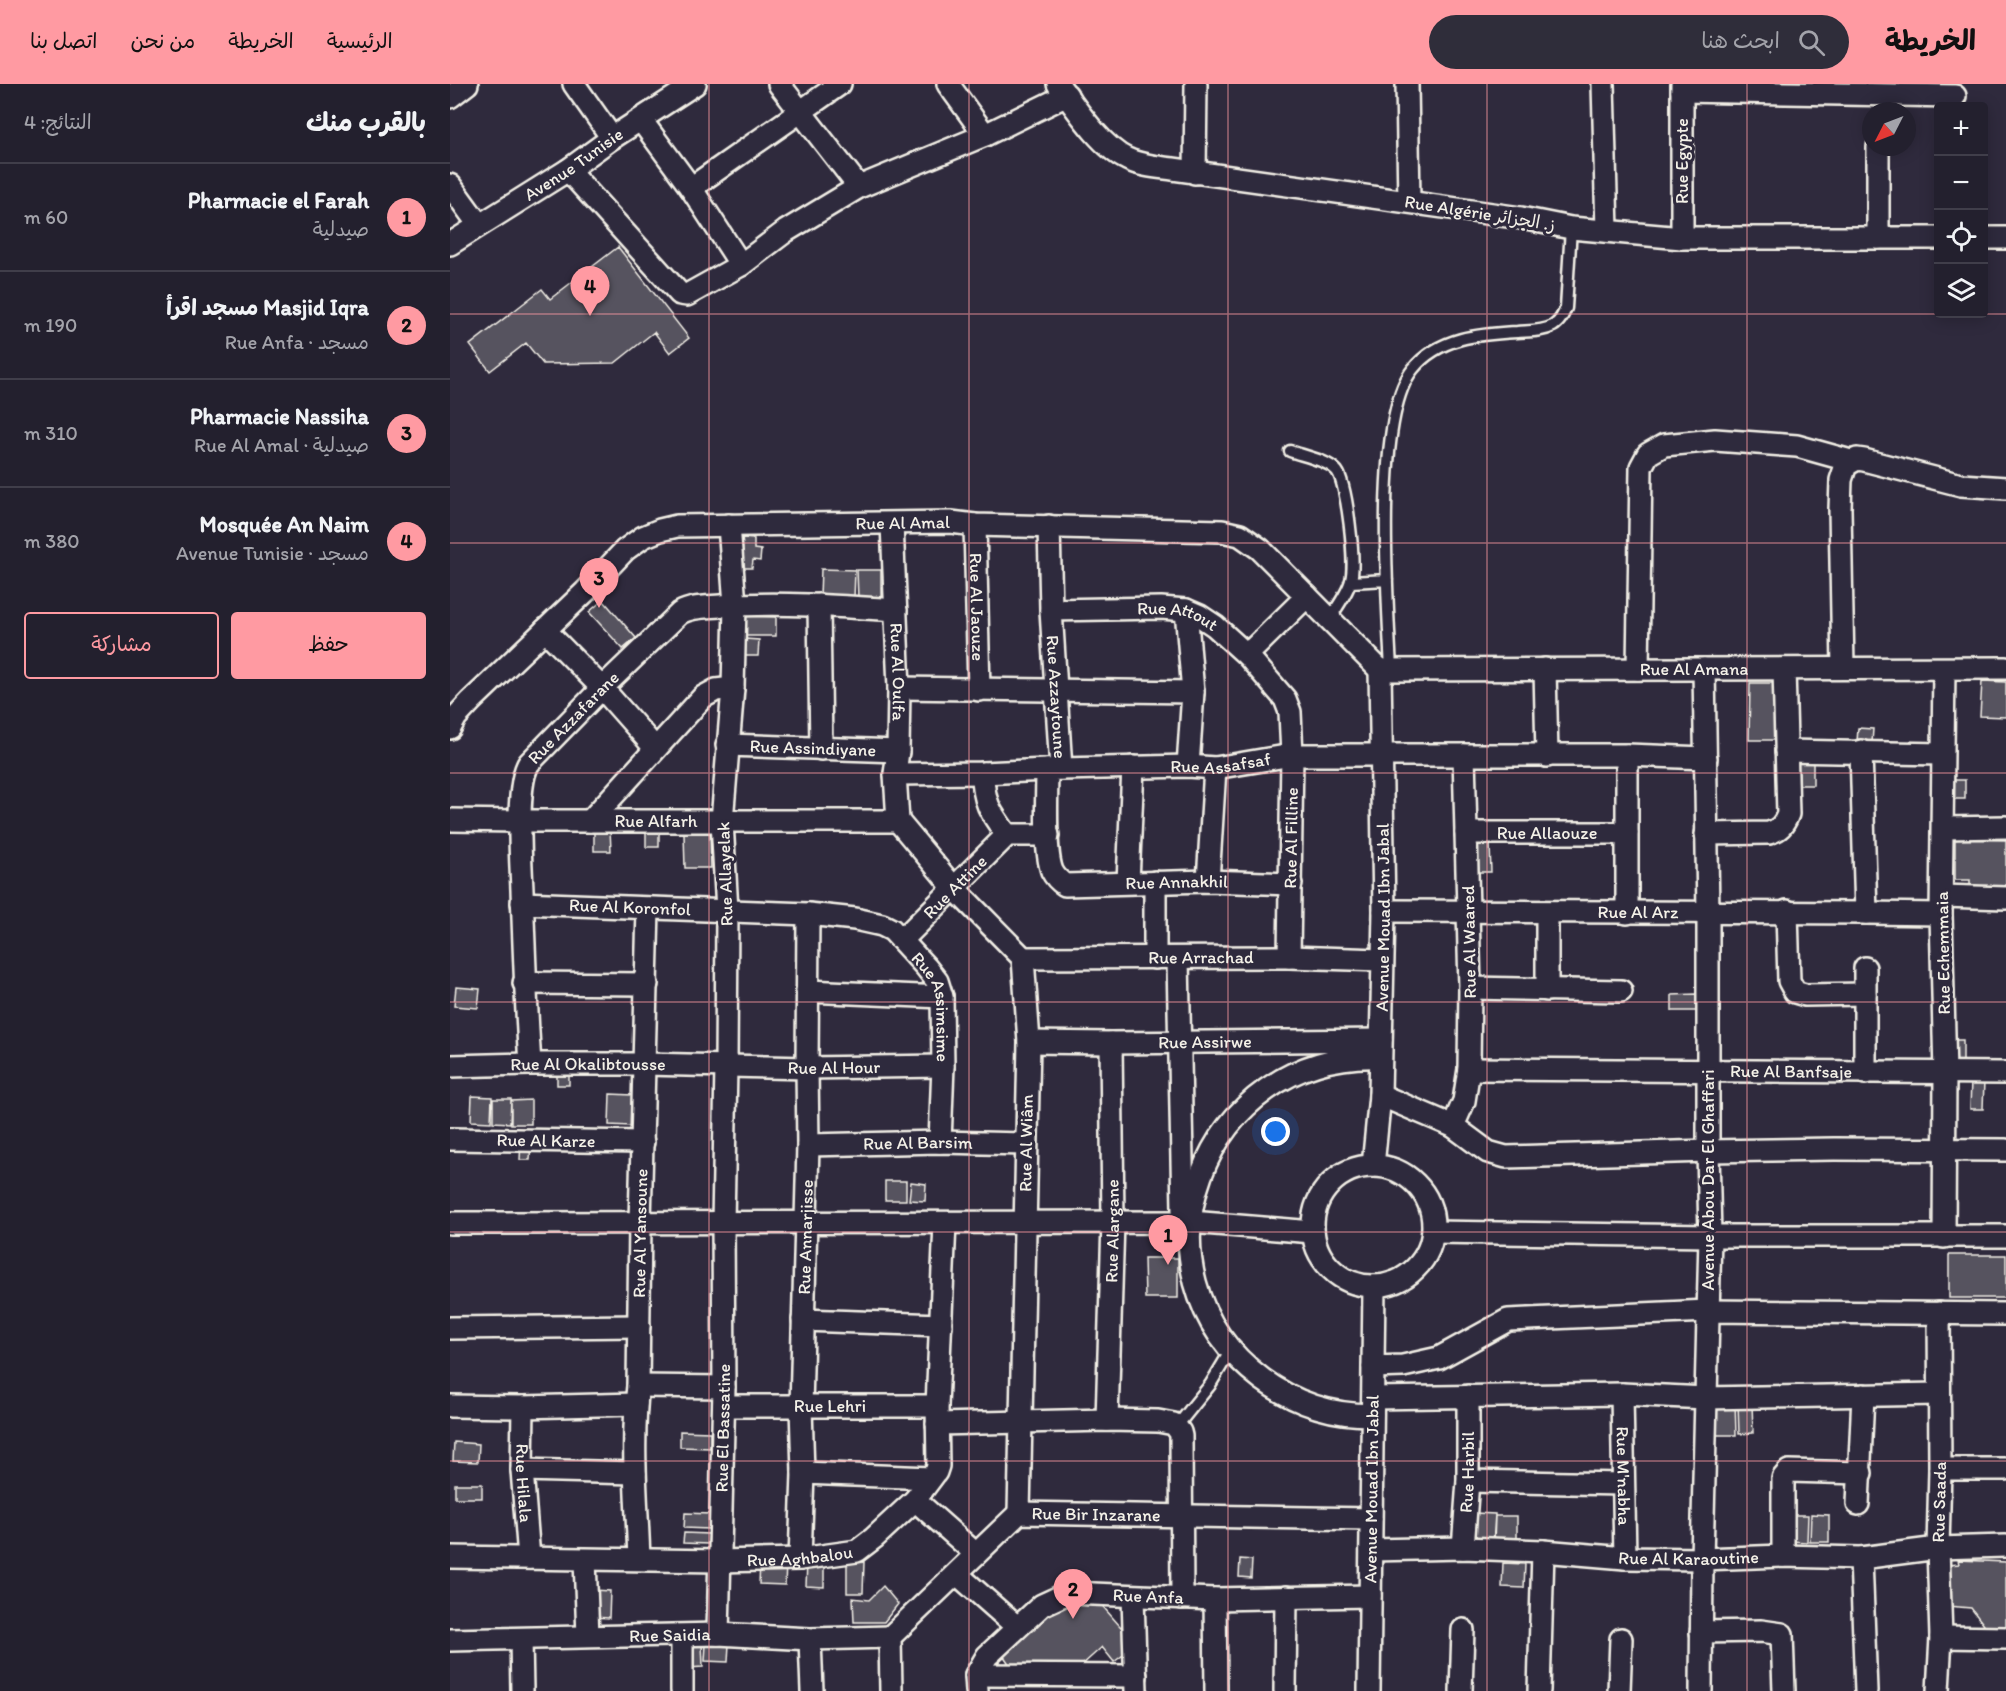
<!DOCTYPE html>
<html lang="ar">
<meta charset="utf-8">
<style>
body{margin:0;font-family:Itim,"Playpen Sans Arabic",sans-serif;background:#2f2d3a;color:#f1f3f6;direction:rtl}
.controls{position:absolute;right:18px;top:18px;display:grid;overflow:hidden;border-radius:6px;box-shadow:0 3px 15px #0003}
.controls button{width:54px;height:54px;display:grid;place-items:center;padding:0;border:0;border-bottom:2px solid #403e4a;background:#23202e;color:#f1f3f6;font:30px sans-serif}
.compass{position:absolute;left:1412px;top:18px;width:54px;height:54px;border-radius:50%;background:#23202e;box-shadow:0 3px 15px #0003;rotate:228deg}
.you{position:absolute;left:826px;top:1048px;width:21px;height:21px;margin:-15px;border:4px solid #fff;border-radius:50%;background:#1a73e8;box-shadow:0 0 0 9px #1a73e833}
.badge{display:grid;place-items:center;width:39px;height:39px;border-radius:50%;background:#ff9aa2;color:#111;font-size:20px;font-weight:700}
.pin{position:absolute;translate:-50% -50px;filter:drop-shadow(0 2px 3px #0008)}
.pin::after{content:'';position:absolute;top:32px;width:21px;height:18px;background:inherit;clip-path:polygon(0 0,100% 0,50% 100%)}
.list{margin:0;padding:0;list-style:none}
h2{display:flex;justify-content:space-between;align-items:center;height:78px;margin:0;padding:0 24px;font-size:26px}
h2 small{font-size:20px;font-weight:400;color:#a3a3aa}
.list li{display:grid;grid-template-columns:39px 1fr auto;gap:18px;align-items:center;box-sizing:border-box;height:108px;padding:0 24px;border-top:2px solid #403e4a}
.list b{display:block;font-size:22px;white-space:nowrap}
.list p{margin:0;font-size:20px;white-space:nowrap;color:#a3a3aa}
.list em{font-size:20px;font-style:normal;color:#a3a3aa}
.actions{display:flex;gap:12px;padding:18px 24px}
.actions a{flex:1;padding:14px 0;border:2px solid #ff9aa2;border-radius:6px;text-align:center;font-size:21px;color:#ff9aa2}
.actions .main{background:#ff9aa2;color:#111}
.icon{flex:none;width:33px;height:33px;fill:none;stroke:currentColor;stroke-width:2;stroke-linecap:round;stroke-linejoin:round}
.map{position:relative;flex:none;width:1556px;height:1607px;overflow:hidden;direction:ltr}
header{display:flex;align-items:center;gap:36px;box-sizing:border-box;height:84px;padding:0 30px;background:#ff9aa2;color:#111}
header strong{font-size:28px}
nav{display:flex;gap:33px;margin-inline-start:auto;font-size:21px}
.search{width:420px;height:54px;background:#2f2d3a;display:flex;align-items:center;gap:15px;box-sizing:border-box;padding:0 21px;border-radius:33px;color:#a3a3aa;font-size:22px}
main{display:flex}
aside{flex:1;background:#23202e}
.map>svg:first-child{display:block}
.building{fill:#56525f;stroke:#f4f1e8;stroke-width:1.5}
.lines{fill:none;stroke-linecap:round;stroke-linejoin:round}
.lane-casing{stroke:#f4f1e8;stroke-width:15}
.street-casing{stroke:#f4f1e8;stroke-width:26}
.lane{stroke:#2f2a3d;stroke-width:10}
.street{stroke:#2f2a3d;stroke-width:21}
.grid{fill:none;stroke:#ff9aa2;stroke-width:1.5;stroke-opacity:0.55}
.labels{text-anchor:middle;stroke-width:6;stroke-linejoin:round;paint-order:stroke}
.street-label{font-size:18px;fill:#f4f1e8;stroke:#2f2a3d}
</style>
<header>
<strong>الخريطة</strong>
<div class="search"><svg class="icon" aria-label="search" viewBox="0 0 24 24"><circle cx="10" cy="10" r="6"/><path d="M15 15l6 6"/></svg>ابحث هنا</div>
<nav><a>الرئيسية</a><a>الخريطة</a><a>من نحن</a><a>اتصل بنا</a></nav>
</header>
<main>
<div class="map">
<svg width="1556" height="1607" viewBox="0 0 1556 1607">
<rect width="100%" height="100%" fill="#2f2a3d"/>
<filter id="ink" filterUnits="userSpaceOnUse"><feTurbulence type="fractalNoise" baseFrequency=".0167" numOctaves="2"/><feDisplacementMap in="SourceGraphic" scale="12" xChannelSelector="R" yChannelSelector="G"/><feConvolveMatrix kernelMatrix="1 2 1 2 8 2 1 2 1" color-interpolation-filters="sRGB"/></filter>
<g filter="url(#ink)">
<path class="building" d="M168,163L239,254L220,269L204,248L165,279L93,280L76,259L40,287L20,261L92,205L100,215Z
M291,454L304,455V465L311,466L310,477L303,476L302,484H289Z
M371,485L405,486L404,514L370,513Z
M407,486H431V514H408Z
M153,516L186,554L173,565L139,528Z
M296,532L326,533V552H295Z
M295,555L309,556L308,572H294Z
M1532,597L1556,598V633L1530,632Z
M1300,599H1326V656H1299Z
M1408,644L1423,645L1422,659L1407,658Z
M1345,677H1363V701H1345Z
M1501,696H1515V715H1501Z
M160,745L161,767H144V746Z
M196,749H209V763H196Z
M234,749H260L261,784H235Z
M1505,755L1556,756V804H1520V796H1505Z
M1018,759L1040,761L1041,788H1019Z
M6,903L30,905L28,924L4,922Z
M1246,910L1247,927H1222V911Z
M1501,956H1513V979H1501Z
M107,983H119V1001H107Z
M1521,997H1534L1533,1025H1520Z
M160,1010L182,1011L181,1042L159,1041Z
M22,1012L42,1013L41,1038L21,1037Z
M43,1015H61L60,1039L43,1038Z
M81,1016V1040H61V1017Z
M71,1057H81L80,1076H70Z
M435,1097H456V1116H435Z
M461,1098L476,1100L475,1117L459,1116Z
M1499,1171H1556V1214H1499Z
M694,1174H728V1214H695Z
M1263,1318H1285L1286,1351H1263Z
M1288,1319H1302L1303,1349L1289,1350Z
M230,1347L260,1348V1364L230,1363Z
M4,1358L29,1360L28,1378L3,1377Z
M5,1400H32V1414H5Z
M235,1429L260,1430L259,1445L234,1444Z
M1024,1429L1045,1430L1043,1460L1023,1459Z
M1361,1430L1379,1431V1458H1360Z
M1341,1431H1358L1357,1458L1340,1457Z
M1045,1432H1067V1461L1044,1460Z
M234,1449L259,1450L258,1460L233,1459Z
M790,1475L802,1476L801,1494L789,1493Z
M1508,1476L1556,1478V1545H1537L1521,1524L1497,1522L1498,1481L1509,1480Z
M397,1478H414L413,1509H397Z
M310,1479L336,1480L335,1501L309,1500Z
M357,1479H374V1503L356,1502Z
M1053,1479L1075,1480L1074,1504L1052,1503Z
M433,1502L448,1520L434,1538H404L403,1514L419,1516Z
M143,1506L160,1507L159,1534L143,1533Z
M618,1509H641L677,1550V1568L664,1578L652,1563L632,1581H560L551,1568Z
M236,1559H252L253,1583L237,1584Z
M256,1560H279L278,1578L255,1577Z"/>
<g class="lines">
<g class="lane-casing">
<path id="lane" d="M840,367C854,372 877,376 887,387C897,400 906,479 901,496C898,509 886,524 879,536
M901,498L937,496
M941,586C938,520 923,334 963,285C989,253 1029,250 1067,248C1079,247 1092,248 1103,242C1110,238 1113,231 1116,224L1121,144
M727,1342L760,1301L781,1266"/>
</g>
<g class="street-casing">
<g id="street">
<path d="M124,0L162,54"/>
<path d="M329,0L409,103"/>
<path d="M498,0L535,51"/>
<path d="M608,0C625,23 651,63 677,75C691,82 708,83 723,85L1071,134L1121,144L1232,154H1488"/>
<path d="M957,0L959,117"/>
<path d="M1153,0L1157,147"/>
<path d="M1232,7L1505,12"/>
<path d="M0,13L17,0"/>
<path d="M191,36L241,104L291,181"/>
<path d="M118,86L230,210L237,211L291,181L336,147L409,103L535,51L617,11"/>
<path d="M745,89L746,0"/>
<path d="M0,101L29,141"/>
<path d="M241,104L390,0"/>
<path d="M1232,154V0"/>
<path d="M1428,154V63"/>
<path d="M1534,154H1556"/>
<path id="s1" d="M0,160L118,86L162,54L245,0"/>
<path id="s2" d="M442,440L449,604L448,667L445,690L448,737"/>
<path id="s3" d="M525,441L529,606"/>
<path id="s4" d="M599,442L601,526L611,685L597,686C597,711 594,766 602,787C605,793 609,797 615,801L758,797L841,800"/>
<path d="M369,521L371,665"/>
<path id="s5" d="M601,526L711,524L736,526L750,532L765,542L797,571L835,615L840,628L842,671L839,873"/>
<path d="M736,526L743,608L738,682"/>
<path d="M95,546L152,604L205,664"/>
<path d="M797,571L857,512"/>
<path d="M1393,584L1390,425L1391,396L1396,381L1407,375L1414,376L1511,401L1556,404"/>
<path d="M1095,585L1097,672"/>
<path d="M1188,585L1191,383L1198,370L1214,361L1265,356L1347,362L1401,377"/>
<path id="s6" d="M930,586L1556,584"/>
<path d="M449,604L743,608"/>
<path id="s7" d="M0,644L6,633L21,617L135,508L175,466L193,453L210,446L227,442L501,438L525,441L772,447L790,451L810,465L930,586"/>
<path id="s8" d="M277,661L448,667"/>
<path d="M1336,667L1492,670"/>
<path id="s9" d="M611,685L738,682L765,684L842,671H1177L1256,674"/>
<path d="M533,689C533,718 540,728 557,751"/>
<path d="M445,690L533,689L597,686"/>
<path id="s10" d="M0,736L70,737H448"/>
<path d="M140,737L253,613L266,606L283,604"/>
<path d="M448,737L504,804L573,874L579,958L569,1429"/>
<path d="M1494,744L1556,743"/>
<path id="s11" d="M1016,749H1177"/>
<path d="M1256,750L1319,749C1329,746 1334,741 1338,730L1334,585"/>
<path d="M758,797L765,684"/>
<path d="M678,798L683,683"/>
<path d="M1492,812L1556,814"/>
<path id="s12" d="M72,819L358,830L405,835L432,841L442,846L476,883L487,897L492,913L493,982L490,1058"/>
<path id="s13" d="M934,827L1416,829L1411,667"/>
<path d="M1337,827L1339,897L1345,908L1355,911L1415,910"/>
<path d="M1097,829V906"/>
<path d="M1177,829V671"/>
<path d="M1416,829L1491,830"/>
<path id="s14" d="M452,856L557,751H598"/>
<path id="s15" d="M573,874L839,873L931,876"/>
<path d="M705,874V798"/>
<path d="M728,875L733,1126"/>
<path d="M1415,884V989"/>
<path d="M74,899L197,900"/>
<path d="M1020,904L1171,907"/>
<path d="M357,907L492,913"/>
<path id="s16" d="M579,958L661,959L931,956"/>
<path id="s17" d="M80,980C76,922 74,864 72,806C71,778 65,700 79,679L152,604L230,529C242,522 257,523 270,522C329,518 388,522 446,526"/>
<path id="s18" d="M0,982L80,980H195L357,984L493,982"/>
<path id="s19" d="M1019,985L1556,989"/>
<path d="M930,1011L1003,1042L1038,1068L1056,1073L1258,1067L1384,1065L1556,1066"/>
<path d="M1003,1042L1014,1017L1019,985L1020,904L1014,671"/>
<path id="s20" d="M0,1055L193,1058"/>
<path id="s21" d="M358,1061L490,1058L576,1060"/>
<circle cx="923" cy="1142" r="60"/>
<path id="s22" d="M923,1082L930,1011L934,827L930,586"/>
<path d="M0,1139L741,1138L863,1148"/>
<path d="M983,1148L1260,1152H1556"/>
<path d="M1494,1153L1495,990L1491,830L1494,585"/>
<path d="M353,1236L491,1241"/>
<path d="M0,1244L189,1242"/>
<path d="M923,1283L953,1282L989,1274L1058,1236L1258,1227L1556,1230"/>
<path d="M188,1302L274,1303"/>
<path id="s23" d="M1172,1310L1175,1474"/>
<path d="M923,1314L1172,1310L1256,1314L1489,1310"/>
<path d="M0,1322L73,1323L186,1320"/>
<path id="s24" d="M274,1322H487"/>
<path id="s25" d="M73,1323L72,1386L79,1474"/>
<path d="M922,1331C882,1331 844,1319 812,1295C669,1188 753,966 930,973"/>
<path id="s26" d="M657,1336L663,1138L661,959"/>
<path d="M487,1340L657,1336L708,1337L724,1340L730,1348L731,1352L732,1514"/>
<path d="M1490,1385H1556"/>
<path d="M72,1386L185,1389"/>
<path d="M353,1389L481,1394"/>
<path d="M1018,1397L1173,1400"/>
<path d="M465,1416L526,1470"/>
<path d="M1408,1420L1413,1311"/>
<path id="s27" d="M1013,1464L1018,1397V1312"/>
<path id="s28" d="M921,1466L1013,1464L1093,1467L1175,1474L1252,1475L1333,1472L1411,1474L1488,1464L1556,1462"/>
<path d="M1333,1472V1394L1339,1387L1411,1389"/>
<path id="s29" d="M0,1473L269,1477L350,1475L407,1467L424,1454L465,1416L486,1388L488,1382L487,1322L495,1139"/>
<path d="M1411,1474L1416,1607"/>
<path id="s30" d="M189,1475C187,1418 181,1359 188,1302L190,1139L198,824"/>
<path id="s31" d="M350,1475L353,1389L351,1323L358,1061L357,984L358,830"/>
<path d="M135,1476L138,1552"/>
<path d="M507,1490L567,1543"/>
<path d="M683,1513L686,1607"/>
<path d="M765,1515L766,1607"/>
<path d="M1251,1548L1311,1547L1332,1550L1334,1607"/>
<path id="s32" d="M268,1550L274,1303L273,1139L276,983L277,827L272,737L283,604L285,521L279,441"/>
<path d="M232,1552V1607"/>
<path d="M1491,1553L1556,1554"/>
<path d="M71,1555L72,1607"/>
<path d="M360,1555L362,1607"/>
<path id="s33" d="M0,1556L268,1550L360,1555L440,1553"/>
<path d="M526,1591L686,1592"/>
<path id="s34" d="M441,1607L440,1553L569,1429L921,1435"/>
<path id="s35" d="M527,1607L526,1591L537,1572L592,1521L618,1509L765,1515L920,1512"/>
<path d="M835,1607L836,1513"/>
<path id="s36" d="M919,1607L924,1202"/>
<path d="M1011,1607L1013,1546"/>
<path d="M1089,1607L1093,1467"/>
<path d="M1169,1607L1171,1555"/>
<path d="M1251,1607L1252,1475L1260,1152L1258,1067V828L1254,585"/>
<path id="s37" d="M1488,1607L1491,1553L1488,1464L1490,1385L1489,1229"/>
</g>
</g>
<use href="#lane" class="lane"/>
<use href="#street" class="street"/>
</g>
</g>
<path class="grid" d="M259,0V1607M519,0V1607M778,0V1607M1037,0V1607M1297,0V1607M0,230H1556M0,459H1556M0,689H1556M0,918H1556M0,1148H1556M0,1377H1556"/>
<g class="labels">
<g class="street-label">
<text transform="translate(1232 77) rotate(-90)" y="6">Rue Egypte</text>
<text dy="6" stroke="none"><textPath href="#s1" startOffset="147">Avenue Tunisie</textPath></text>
<text transform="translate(1030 129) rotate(9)" y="6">Rue Algérie ز. الجزائر</text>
<text dy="6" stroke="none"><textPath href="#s7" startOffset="534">Rue Al Amal</textPath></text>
<text dy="6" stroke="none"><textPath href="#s3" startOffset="82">Rue Al Jaouze</textPath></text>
<text dy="6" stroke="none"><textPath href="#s5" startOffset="128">Rue Attout</textPath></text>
<text dy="6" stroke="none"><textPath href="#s6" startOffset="314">Rue Al Amana</textPath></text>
<text dy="6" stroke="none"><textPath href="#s2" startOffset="148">Rue Al Oulfa</textPath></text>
<text dy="6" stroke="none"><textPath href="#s4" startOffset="171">Rue Azzaytoune</textPath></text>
<text dy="6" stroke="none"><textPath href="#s17" startOffset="366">Rue Azzafarane</textPath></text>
<text dy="6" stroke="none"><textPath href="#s8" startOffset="86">Rue Assindiyane</textPath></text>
<text dy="6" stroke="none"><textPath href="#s9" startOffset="160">Rue Assafsaf</textPath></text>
<text dy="6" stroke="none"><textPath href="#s10" startOffset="206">Rue Alfarh</textPath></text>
<text dy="6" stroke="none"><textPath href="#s11" startOffset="81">Rue Allaouze</textPath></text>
<text transform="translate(841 754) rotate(-89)" y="6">Rue Al Filline</text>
<text transform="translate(275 790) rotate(-92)" y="6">Rue Allayelak</text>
<text dy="6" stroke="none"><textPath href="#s4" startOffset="490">Rue Annakhil</textPath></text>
<text dy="6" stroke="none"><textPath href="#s14" startOffset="75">Rue Attine</textPath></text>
<text dy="6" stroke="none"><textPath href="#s12" startOffset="108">Rue Al Koronfol</textPath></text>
<text dy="6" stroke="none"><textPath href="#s13" startOffset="254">Rue Al Arz</textPath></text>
<text dy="6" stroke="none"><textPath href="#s22" startOffset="249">Avenue Mouad Ibn Jabal</textPath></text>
<text transform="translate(1019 858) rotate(-91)" y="6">Rue Al Waared</text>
<text transform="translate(1493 869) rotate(-91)" y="6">Rue Echemmaia</text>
<text dy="6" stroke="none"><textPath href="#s15" startOffset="178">Rue Arrachad</textPath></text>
<text dy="6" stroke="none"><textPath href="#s12" startOffset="464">Rue Assimsime</textPath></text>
<text dy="6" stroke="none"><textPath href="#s16" startOffset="176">Rue Assirwe</textPath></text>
<text dy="6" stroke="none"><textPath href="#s18" startOffset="138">Rue Al Okalibtousse</textPath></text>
<text dy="6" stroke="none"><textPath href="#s18" startOffset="384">Rue Al Hour</textPath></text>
<text dy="6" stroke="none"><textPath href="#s19" startOffset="322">Rue Al Banfsaje</textPath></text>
<text dy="6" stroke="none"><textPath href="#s20" startOffset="96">Rue Al Karze</textPath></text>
<text dy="6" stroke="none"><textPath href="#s21" startOffset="110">Rue Al Barsim</textPath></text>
<text transform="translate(576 1059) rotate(-89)" y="6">Rue Al Wiâm</text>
<text transform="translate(1258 1096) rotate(-90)" y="6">Avenue Abou Dar El Ghaffari</text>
<text dy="6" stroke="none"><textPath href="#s26" startOffset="189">Rue Alargane</textPath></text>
<text dy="6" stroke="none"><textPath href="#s30" startOffset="326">Rue Al Yansoune</textPath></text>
<text dy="6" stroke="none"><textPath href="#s31" startOffset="322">Rue Annarjisse</textPath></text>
<text dy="6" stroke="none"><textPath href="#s24" startOffset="106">Rue Lehri</textPath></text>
<text dy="6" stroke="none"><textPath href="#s32" startOffset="206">Rue El Bassatine</textPath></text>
<text dy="6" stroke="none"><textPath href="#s27" startOffset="76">Rue Harbil</textPath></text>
<text dy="6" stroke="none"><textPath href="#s23" startOffset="82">Rue M'nabha</textPath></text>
<text dy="6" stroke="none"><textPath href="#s25" startOffset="76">Rue Hilala</textPath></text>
<text dy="6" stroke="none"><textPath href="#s36" startOffset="202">Avenue Mouad Ibn Jabal</textPath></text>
<text dy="6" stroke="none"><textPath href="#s37" startOffset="189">Rue Saada</textPath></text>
<text dy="6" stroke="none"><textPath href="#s34" startOffset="310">Rue Bir Inzarane</textPath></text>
<text dy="6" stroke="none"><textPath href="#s29" startOffset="350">Rue Aghbalou</textPath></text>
<text dy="6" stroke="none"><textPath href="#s28" startOffset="318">Rue Al Karaoutine</textPath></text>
<text dy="6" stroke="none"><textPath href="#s35" startOffset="222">Rue Anfa</textPath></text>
<text dy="6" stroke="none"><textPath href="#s33" startOffset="220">Rue Saidia</textPath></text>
</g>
</g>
</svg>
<div class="controls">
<button>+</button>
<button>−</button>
<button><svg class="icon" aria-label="locate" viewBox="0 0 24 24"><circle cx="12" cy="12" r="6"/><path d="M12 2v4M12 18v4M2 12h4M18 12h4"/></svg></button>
<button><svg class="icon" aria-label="layers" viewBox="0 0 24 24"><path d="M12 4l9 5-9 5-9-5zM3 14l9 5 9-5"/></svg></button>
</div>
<svg class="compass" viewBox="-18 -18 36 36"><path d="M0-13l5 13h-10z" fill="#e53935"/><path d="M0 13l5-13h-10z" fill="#a3a3aa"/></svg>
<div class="you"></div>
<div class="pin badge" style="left:718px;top:1181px">1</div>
<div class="pin badge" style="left:623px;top:1535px">2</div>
<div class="pin badge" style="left:149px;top:524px">3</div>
<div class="pin badge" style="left:140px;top:232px">4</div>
</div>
<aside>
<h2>بالقرب منك<small>النتائج: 4</small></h2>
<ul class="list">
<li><span class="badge">1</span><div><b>Pharmacie el Farah</b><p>صيدلية</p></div><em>60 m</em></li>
<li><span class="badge">2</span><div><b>Masjid Iqra مسجد اقرأ</b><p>مسجد · Rue Anfa</p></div><em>190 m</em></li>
<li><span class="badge">3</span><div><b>Pharmacie Nassiha</b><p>صيدلية · Rue Al Amal</p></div><em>310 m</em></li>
<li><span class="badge">4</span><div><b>Mosquée An Naim</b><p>مسجد · Avenue Tunisie</p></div><em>380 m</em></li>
</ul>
<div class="actions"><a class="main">حفظ</a><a>مشاركة</a></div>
</aside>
</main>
